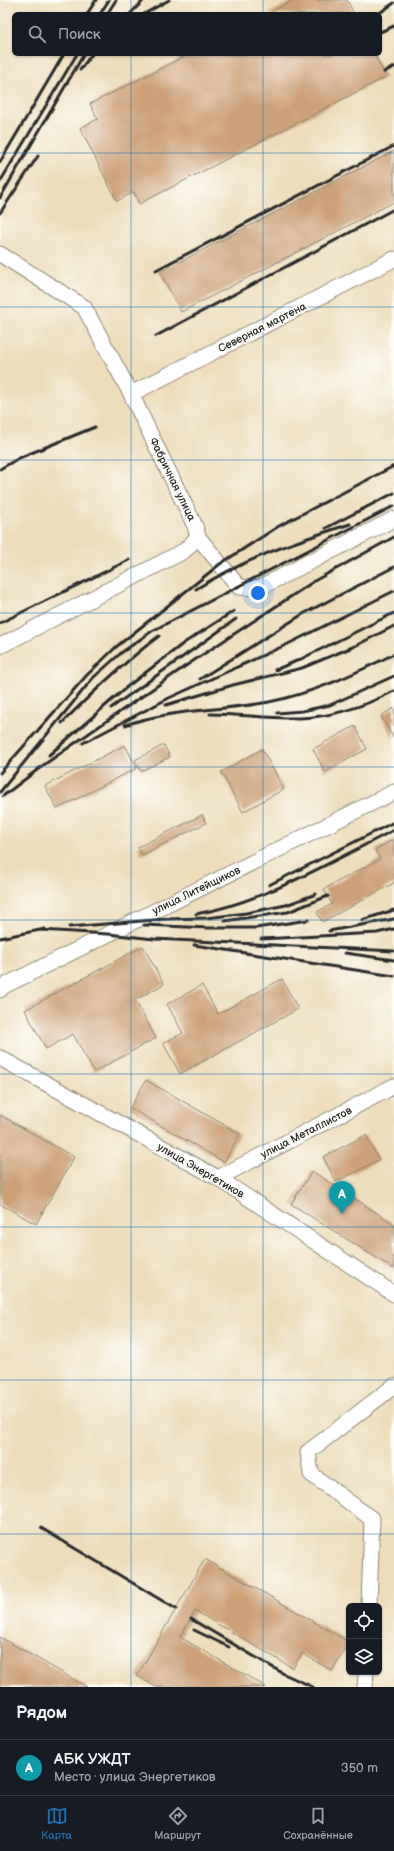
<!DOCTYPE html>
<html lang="ru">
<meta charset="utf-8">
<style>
body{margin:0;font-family:"Balsamiq Sans",sans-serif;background:#242831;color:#f1f3f6}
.controls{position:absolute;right:12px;bottom:12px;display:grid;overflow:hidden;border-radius:6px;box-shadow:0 1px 3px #0004}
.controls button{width:36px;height:36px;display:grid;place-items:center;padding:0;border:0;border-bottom:1px solid #363941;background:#171b24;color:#f1f3f6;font:20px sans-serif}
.you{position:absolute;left:258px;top:593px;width:14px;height:14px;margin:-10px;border:3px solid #fff;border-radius:50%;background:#1a73e8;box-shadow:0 0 0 6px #1a73e833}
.badge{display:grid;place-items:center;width:26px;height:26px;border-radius:50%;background:#1f6fb2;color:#fff;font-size:13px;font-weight:700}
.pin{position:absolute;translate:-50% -33px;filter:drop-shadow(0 1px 2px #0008)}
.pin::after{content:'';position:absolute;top:21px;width:14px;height:12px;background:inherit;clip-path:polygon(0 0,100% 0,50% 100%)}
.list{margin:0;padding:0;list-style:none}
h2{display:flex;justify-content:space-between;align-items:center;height:52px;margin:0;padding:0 16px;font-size:17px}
h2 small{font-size:13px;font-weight:400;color:#9ea1a6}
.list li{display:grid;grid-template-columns:26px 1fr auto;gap:12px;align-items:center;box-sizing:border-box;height:56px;padding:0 16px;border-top:1px solid #363941}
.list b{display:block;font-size:15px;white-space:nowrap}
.list p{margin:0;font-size:13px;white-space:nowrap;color:#9ea1a6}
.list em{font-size:13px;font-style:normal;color:#9ea1a6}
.icon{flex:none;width:22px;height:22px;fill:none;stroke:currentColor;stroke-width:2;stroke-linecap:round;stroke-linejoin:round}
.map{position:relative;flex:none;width:394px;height:1687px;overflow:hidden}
.search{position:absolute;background:#171b24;box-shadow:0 1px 3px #0004;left:12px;right:12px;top:12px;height:44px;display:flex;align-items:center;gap:10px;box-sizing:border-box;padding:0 14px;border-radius:6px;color:#9ea1a6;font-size:15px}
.sheet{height:108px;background:#171b24}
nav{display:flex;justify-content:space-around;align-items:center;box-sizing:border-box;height:56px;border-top:1px solid #363941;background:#171b24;font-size:11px;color:#9ea1a6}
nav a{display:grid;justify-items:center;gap:2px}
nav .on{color:#1f6fb2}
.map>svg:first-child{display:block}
.building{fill:#cda178}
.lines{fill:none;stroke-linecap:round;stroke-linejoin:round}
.minor-casing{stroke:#8c8472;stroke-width:17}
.minor{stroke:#fff;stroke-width:15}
.rail{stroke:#2b2b2b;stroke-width:3}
.grid{fill:none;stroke:#1f6fb2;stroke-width:1;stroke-opacity:0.55}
.labels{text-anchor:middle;stroke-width:3.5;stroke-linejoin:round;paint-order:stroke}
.street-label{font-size:11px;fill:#2b2b2b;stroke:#fdfcf7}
</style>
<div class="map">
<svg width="394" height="1687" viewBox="0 0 394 1687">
<rect width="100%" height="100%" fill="#fdfcf7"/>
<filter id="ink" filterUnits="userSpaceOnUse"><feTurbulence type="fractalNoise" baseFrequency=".025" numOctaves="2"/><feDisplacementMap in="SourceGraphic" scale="8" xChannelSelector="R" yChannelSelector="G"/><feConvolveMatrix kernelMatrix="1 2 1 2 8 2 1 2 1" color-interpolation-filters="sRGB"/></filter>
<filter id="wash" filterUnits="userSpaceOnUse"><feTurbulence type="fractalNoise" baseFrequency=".012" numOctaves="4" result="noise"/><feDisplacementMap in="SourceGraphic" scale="16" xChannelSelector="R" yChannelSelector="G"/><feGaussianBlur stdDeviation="0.9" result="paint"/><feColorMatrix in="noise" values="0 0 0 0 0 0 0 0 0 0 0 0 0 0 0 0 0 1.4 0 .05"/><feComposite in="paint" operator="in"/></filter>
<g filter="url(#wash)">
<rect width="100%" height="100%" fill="#edddba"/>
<g id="blocks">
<path class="building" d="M294,0H347L354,14H267Z
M189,54H374L386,77L139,204L134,192L117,201L80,128L98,119L90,104Z
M394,151V202L181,312L160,272Z
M394,708V739L381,716Z
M355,726L367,749L325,772L313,749Z
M125,745L137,768L57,809L45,786Z
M164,745L170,757L141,771L135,760Z
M262,749L284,789L243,812L221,772Z
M202,815L206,823L142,855L138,847Z
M394,839V883L322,922L317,912L332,904L324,889L380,859L375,850Z
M143,946L164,984L135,1000L156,1038L94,1072L73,1034L46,1049L25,1010Z
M282,979L298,1009L180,1074L163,1043L183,1033L167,1004L202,985L218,1014Z
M146,1080L240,1134L224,1162L130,1108Z
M0,1115L74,1157L36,1224L0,1204Z
M366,1135L379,1160L336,1182L323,1157Z
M312,1171L394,1224V1269L291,1204Z
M205,1559L349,1642L332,1671L302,1653L293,1668L195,1611L180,1637L266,1687H156L137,1676Z
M0,1637L87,1687H0Z"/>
</g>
</g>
<g filter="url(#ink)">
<use href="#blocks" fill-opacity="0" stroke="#8c8472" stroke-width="1"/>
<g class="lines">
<g class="minor-casing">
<path id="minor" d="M0,254L84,307L131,394L195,526L198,537L184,551L0,646
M131,394L394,259
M198,537L239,587L259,588L394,519
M0,990L2,987L394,792
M0,1058L218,1178L394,1294
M218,1178L394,1086
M369,1606L372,1519L311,1474L308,1452L394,1386
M365,1687L366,1672"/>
</g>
<use href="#minor" class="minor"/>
<path class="rail" d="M87,14L96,0
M100,14L109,0
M107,14L116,0
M130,14L144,0
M144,14L169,0
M378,14L394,3
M380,32L394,26
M80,70L92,54
M384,72L394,67
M0,162L64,54
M0,182L77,54
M0,198L84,54
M0,213L38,156
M156,270L394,146
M156,336L394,209
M0,469L19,458L95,427
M326,528L394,493
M196,589C244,559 297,541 350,524
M0,623L129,560
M275,670L299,660L394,613
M200,679L303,614L394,567
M166,705L233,685L302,668L355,646L394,626
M111,708L236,619
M277,713L302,711L330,705L394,676
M210,714C240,714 270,719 300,718C332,717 365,706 394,691
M62,723C93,692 123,663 159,636
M125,725C171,709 221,711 269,702C314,693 354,674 394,654
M83,743L169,698L288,644L394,591
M49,755L128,686L184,643L234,611
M0,773L87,675L116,647L220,564L279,526L394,466
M0,792L93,678L121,653L152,631L394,506
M3,796L45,764L187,665L316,580L394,537
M269,885L394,822
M196,914C262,903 334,860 394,830
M362,920L394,910
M225,921L288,912L328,896
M144,925L208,928H256L308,920
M69,927L166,919L207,918L246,913L286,905L316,894
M40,930L108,934L154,939L394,951
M329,931L394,919
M0,938L45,929
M261,939L377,933L394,929
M194,945L394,976
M345,953L394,960
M41,1528L176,1609
M191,1619L284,1674L313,1687
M194,1630L229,1647"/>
</g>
</g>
<path class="grid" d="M131,0V14M263,0V14M131,54V1687M263,54V1687M0,153H394M0,307H394M0,460H394M0,613H394M0,767H394M0,920H394M0,1074H394M0,1227H394M0,1380H394M0,1534H394"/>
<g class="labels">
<g class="street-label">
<text transform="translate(262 327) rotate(-27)" y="4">Северная мартена</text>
<text transform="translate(173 479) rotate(64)" y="4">Фабричная улица</text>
<text transform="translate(196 890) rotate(-26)" y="4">улица Литейщиков</text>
<text transform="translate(306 1132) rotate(-27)" y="4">улица Металлистов</text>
<text transform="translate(201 1170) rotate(30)" y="4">улица Энергетиков</text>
</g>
</g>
</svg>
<div class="controls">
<button><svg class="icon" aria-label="locate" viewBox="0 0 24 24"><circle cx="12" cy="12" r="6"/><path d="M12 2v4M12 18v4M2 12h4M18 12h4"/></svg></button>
<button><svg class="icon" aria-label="layers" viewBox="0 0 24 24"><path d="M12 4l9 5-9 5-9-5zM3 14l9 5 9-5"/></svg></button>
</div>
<div class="you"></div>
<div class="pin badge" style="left:342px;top:1214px;background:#0f9aa8">A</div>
<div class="search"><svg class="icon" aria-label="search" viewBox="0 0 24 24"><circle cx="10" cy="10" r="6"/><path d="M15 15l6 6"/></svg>Поиск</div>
</div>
<section class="sheet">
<h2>Рядом<small></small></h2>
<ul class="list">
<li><span class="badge" style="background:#0f9aa8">A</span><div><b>АБК УЖДТ</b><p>Место · улица Энергетиков</p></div><em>350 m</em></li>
</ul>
</section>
<nav>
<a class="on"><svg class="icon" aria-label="map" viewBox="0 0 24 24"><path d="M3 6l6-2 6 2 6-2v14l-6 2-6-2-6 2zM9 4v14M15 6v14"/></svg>Карта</a>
<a><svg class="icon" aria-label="directions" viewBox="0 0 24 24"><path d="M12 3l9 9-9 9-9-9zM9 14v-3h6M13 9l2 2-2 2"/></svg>Маршрут</a>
<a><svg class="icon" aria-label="saved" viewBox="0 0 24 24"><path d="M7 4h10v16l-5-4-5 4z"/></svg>Сохранённые</a>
</nav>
